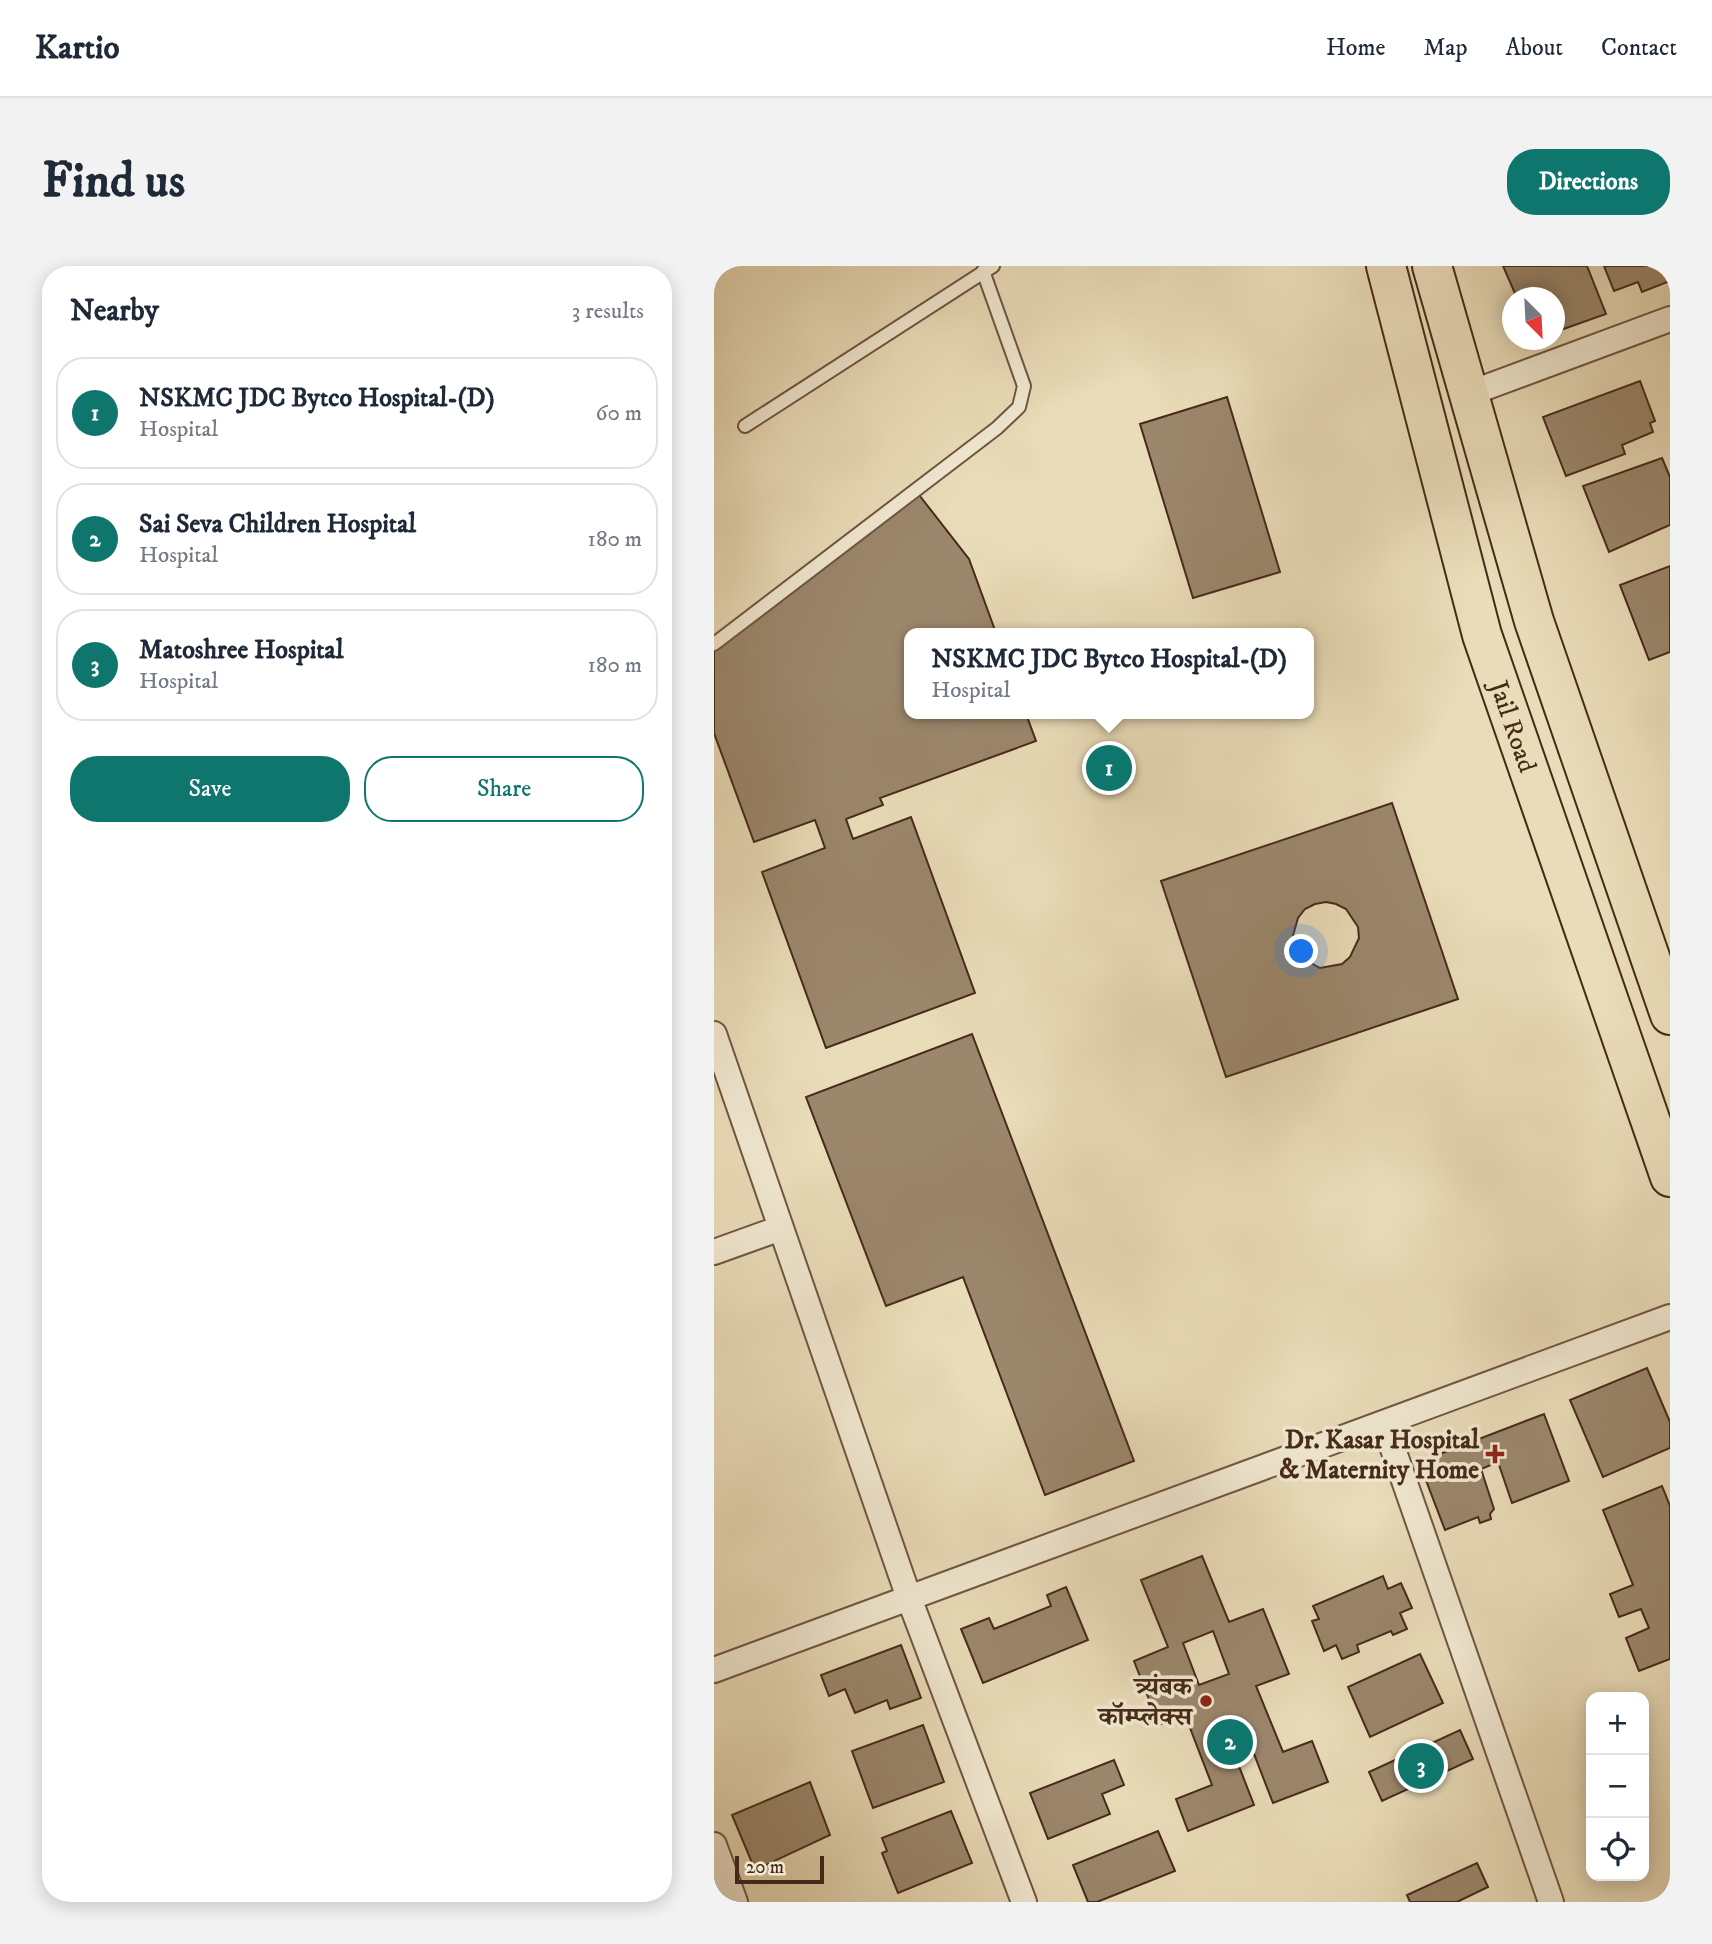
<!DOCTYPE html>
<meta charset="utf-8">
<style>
body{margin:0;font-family:"IM FELL DW Pica","Noto Serif Devanagari",serif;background:#f2f2f3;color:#1f2937}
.controls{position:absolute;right:21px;bottom:21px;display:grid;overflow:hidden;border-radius:14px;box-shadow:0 4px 18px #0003}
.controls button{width:63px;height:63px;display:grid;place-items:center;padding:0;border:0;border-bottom:2px solid #e0e1e3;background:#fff;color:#1f2937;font:35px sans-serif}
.compass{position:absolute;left:788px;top:21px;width:63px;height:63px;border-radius:50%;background:#fff;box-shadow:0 4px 18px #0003;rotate:156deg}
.scale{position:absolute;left:21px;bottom:18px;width:89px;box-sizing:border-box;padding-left:7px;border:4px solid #462a19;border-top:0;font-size:19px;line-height:24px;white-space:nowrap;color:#462a19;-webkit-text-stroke:5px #f1e8d1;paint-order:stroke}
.you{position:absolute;left:588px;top:686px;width:24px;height:24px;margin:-18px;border:5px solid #fff;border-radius:50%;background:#1a73e8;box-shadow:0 0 0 10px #1a73e833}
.badge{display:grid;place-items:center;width:46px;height:46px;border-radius:50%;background:#0f766e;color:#fff;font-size:23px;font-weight:700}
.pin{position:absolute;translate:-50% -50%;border:4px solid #fff;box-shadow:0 2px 7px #0006}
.popup{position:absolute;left:190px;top:362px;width:410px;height:91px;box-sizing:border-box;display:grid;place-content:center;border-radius:14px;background:#fff;filter:drop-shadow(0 2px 5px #0005);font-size:23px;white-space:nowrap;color:#747a83}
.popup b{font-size:26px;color:#1f2937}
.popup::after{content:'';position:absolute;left:50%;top:100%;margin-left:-14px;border:14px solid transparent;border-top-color:#fff}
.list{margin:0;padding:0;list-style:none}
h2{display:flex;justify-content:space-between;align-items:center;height:91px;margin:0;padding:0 28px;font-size:30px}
h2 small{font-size:23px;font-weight:400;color:#747a83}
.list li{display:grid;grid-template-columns:46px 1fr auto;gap:21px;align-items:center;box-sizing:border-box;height:112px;margin:0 14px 14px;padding:0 14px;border:2px solid #e0e1e3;border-radius:28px}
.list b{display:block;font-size:26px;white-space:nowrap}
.list p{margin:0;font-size:23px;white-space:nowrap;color:#747a83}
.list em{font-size:23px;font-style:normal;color:#747a83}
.actions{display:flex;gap:14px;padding:21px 28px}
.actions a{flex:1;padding:16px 0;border:2px solid #0f766e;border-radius:28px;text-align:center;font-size:24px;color:#0f766e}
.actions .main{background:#0f766e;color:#fff}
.icon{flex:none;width:38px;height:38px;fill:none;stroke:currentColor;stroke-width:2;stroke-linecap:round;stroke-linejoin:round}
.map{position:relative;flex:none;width:956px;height:1636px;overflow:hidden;border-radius:28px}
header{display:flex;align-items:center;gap:42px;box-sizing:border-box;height:98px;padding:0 35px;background:#fff;border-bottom:2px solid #e0e1e3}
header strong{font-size:33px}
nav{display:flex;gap:38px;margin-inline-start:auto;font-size:24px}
.intro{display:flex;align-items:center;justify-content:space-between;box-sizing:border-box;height:168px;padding:0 42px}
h1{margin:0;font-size:49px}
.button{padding:18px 32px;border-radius:28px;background:#0f766e;color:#fff;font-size:24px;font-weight:700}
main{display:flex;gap:42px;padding:0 42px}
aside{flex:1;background:#fff;border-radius:28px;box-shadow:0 4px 18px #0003}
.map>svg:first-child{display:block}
.building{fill:#9b876c;stroke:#462a19;stroke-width:2;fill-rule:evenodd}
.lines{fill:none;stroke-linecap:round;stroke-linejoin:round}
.lane-casing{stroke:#6f5641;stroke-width:16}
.street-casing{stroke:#6f5641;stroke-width:28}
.primary-casing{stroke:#462a19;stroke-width:42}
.lane{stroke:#f1e8d1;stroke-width:12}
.street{stroke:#f1e8d1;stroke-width:24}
.primary{stroke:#e9dcb8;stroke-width:38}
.poi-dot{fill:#8f2418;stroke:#f1e8d1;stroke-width:2.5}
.labels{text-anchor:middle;stroke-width:7;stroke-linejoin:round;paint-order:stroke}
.street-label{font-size:26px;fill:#462a19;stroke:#f1e8d1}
.poi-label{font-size:26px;font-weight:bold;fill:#462a19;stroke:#f1e8d1;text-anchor:end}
</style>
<header>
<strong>Kartio</strong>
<nav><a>Home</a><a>Map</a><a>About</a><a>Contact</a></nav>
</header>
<div class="intro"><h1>Find us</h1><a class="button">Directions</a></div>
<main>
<aside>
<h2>Nearby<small>3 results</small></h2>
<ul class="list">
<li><span class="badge">1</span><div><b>NSKMC JDC Bytco Hospital-(D)</b><p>Hospital</p></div><em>60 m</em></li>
<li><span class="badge">2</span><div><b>Sai Seva Children Hospital</b><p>Hospital</p></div><em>180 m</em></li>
<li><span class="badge">3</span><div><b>Matoshree Hospital</b><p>Hospital</p></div><em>180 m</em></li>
</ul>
<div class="actions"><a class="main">Save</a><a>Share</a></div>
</aside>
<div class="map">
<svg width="956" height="1636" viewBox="0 0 956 1636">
<rect width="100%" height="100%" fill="#e9dcb8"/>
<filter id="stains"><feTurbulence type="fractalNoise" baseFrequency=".00286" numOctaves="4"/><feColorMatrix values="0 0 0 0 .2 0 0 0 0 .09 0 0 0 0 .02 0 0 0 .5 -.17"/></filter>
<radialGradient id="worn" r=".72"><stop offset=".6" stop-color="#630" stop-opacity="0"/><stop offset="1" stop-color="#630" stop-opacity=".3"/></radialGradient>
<path class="building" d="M789,0H873L892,48L841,66V32H803Z
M890,0H956V15L928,26L924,16L900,25Z
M926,115L941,155L936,157L939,166L908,179L911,188L852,210L829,151Z
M513,131L566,306L479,332L426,158Z
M948,192L956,211V259L895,286L869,220Z
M202,225L255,293L282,367H196V448H312L322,475L166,532L169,539L132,553L139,573L197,551L261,727L112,782L48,606L111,582L101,554L40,576L0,467V381Z
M956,300V386L935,394L906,319Z
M678,537L744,733L512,811L447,615ZM612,636L622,638L632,643L644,661L645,672L636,691L628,698L606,702L588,692L578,673L584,652L591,643L601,638Z
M258,768L420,1195L331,1229L249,1011L172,1040L92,831Z
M933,1102L956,1156V1182L889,1211L856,1134Z
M830,1148L855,1215L798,1237L784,1196L767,1203L780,1243L776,1248L777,1253L766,1257L764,1251L731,1264L705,1196Z
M948,1220L956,1240V1393L925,1405L912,1372L935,1362L927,1343L905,1351L896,1328L919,1319L889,1244Z
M488,1290L515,1356L549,1343L575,1408L542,1420L569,1486L598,1475L614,1516L559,1537L540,1488L523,1495L540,1539L474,1565L462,1533L498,1519L471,1449L445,1459L420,1395L454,1381L427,1314ZM499,1365L515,1408L485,1419L469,1377Z
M669,1310L674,1323L687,1317L698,1342L686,1347L693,1363L679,1369L677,1365L643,1379L645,1386L628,1393L622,1379L610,1385L598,1355L605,1353L599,1340Z
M352,1321L374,1374L269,1417L247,1363L275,1352L280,1363L337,1340L333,1329Z
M187,1379L207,1432L176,1443L173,1434L141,1447L131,1423L115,1430L107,1409Z
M706,1388L729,1437L656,1471L634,1421Z
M209,1459L230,1516L159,1542L138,1485Z
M746,1464L759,1493L668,1535L655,1506Z
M400,1494L410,1519L388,1528L396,1548L334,1573L316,1527Z
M96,1516L116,1569L41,1604L18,1549Z
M237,1545L258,1597L184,1627L168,1587L173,1585L168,1572Z
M444,1565L461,1605L383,1636H374L359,1599Z
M763,1597L774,1621L743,1636H696L693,1629Z"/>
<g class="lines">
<g class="lane-casing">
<path id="lane" d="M31,160L279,0
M0,378L283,162L305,141L310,120L269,5"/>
</g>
<g class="street-casing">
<path id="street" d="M754,128L956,53
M0,768L195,1332L310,1636
M0,986L67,962
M670,1157L837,1636
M0,1404L956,1051
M0,1579L21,1636"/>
</g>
<g class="primary-casing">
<g id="primary">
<path id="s1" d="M672,0L768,369L956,911"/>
<path d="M718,0L820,355L956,749"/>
</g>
</g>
<use href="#lane" class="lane"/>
<use href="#street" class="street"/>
<use href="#primary" class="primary"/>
</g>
<g class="poi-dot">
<path d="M777.5 1177.5h7v7h7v7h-7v7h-7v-7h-7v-7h7z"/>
<circle cx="492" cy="1435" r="7"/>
</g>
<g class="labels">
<g class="street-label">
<text dy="9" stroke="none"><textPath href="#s1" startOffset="478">Jail Road</textPath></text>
</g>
<g class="poi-label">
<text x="765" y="1182">Dr. Kasar Hospital<tspan x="765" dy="30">&amp; Maternity Home</tspan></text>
<text x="478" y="1429">त्र्यंबक<tspan x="478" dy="30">कॉम्प्लेक्स</tspan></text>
</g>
</g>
<rect width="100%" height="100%" filter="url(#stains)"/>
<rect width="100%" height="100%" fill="url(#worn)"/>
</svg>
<div class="controls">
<button>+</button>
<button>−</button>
<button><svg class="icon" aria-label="locate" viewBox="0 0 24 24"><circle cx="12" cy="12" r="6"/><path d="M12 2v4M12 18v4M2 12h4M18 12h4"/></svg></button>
</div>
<svg class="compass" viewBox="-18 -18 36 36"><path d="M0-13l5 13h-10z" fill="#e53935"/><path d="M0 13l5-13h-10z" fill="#747a83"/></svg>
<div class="scale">20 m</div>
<div class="you"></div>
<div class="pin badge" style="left:395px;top:502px">1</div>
<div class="popup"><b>NSKMC JDC Bytco Hospital-(D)</b>Hospital</div>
<div class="pin badge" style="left:516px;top:1476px">2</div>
<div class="pin badge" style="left:707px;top:1500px">3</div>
</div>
</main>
